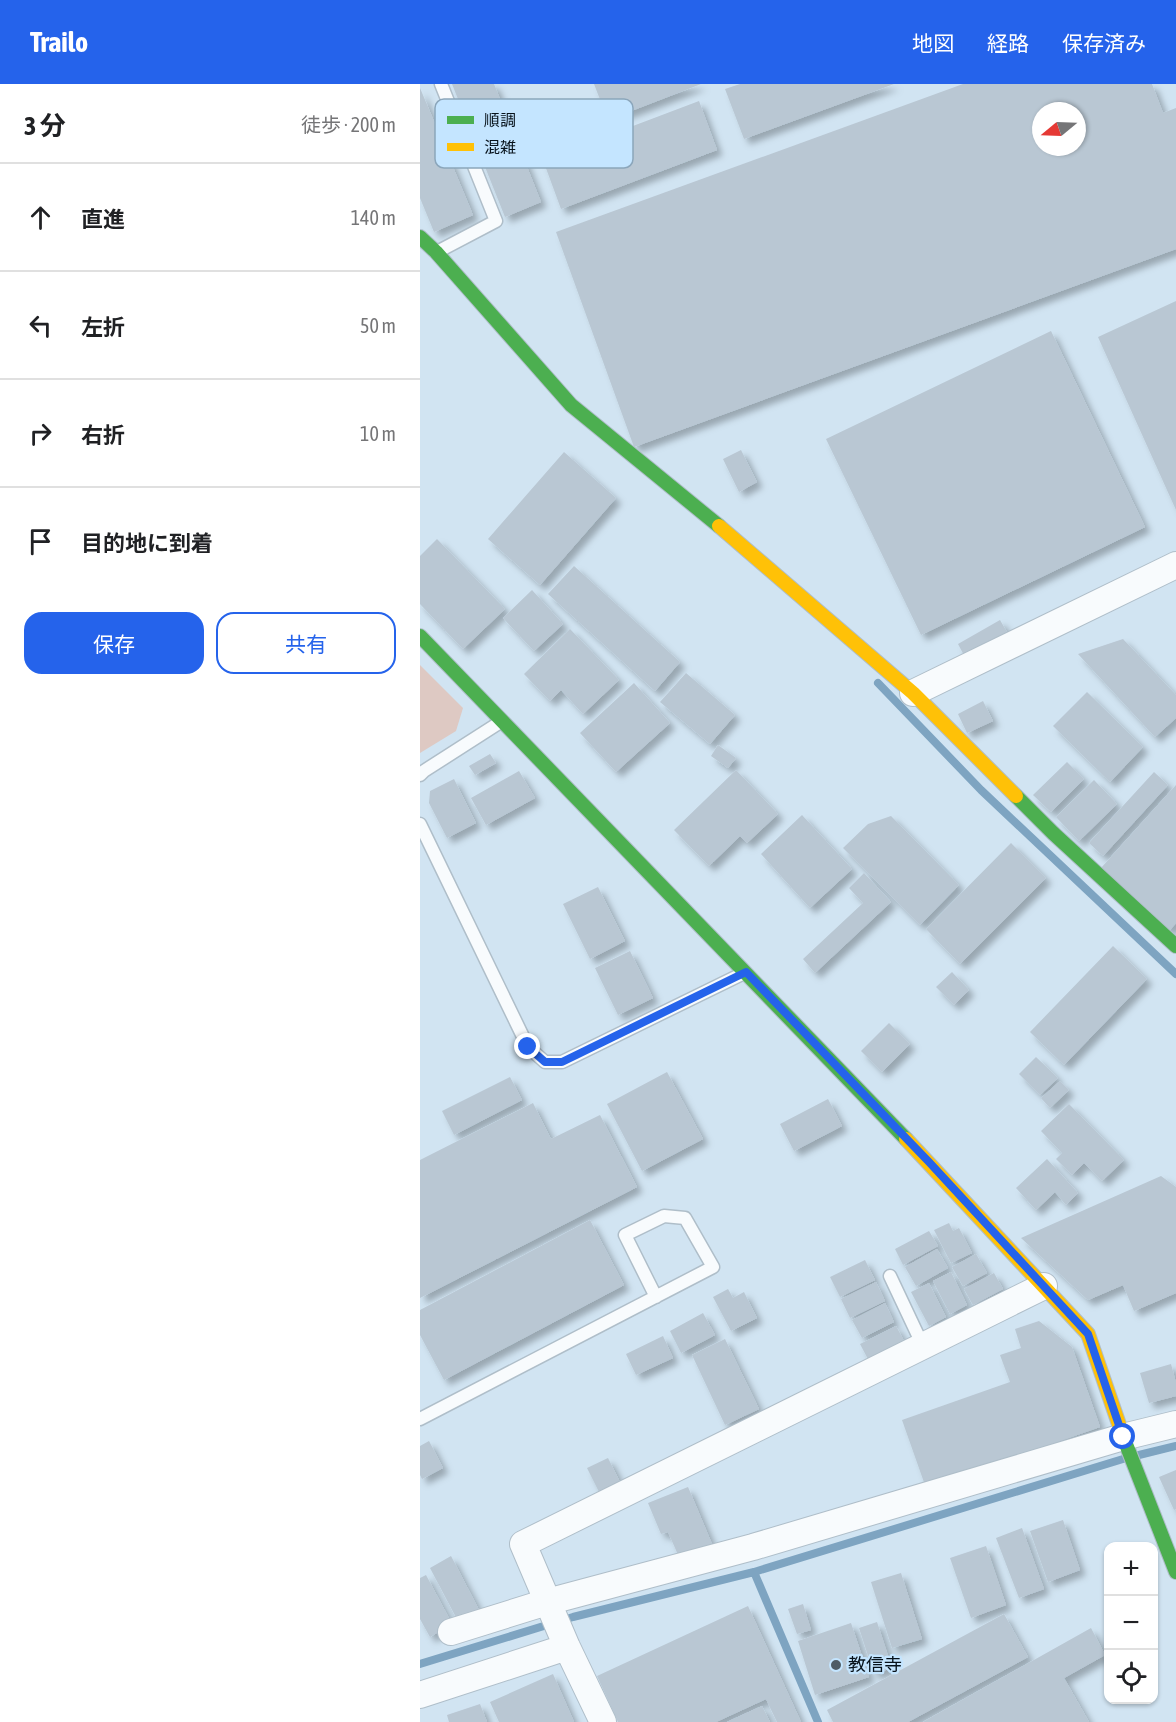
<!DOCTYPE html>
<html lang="ja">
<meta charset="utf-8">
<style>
body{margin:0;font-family:"Asap Condensed","Noto Sans JP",sans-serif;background:#f2f2f2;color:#202124}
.controls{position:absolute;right:18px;bottom:18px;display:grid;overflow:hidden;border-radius:12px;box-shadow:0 2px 4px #0004}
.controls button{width:54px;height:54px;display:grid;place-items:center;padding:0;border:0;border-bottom:2px solid #e0e0e0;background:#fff;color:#202124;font:30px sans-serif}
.compass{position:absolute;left:612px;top:18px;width:54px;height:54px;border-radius:50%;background:#fff;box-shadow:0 2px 4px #0004;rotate:251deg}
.stop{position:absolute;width:18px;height:18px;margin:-14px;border:4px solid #2563eb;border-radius:50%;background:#fff}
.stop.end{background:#2563eb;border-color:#fff;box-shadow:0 2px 6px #0008}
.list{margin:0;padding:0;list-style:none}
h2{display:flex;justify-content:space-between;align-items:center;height:78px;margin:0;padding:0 24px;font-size:26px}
h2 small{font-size:20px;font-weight:400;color:#757577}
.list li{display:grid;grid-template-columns:39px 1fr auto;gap:18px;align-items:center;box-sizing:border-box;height:108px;padding:0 24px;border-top:2px solid #e0e0e0}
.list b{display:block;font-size:22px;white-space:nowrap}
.list em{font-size:20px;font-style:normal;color:#757577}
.actions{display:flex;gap:12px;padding:18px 24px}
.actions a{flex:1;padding:14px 0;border:2px solid #2563eb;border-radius:18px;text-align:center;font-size:21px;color:#2563eb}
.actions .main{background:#2563eb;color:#fff}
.icon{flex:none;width:33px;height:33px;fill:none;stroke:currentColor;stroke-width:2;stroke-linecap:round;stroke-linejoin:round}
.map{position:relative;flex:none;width:756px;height:1638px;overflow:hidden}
header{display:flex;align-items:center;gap:36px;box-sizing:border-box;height:84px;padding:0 30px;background:#2563eb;color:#fff}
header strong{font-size:28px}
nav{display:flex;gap:33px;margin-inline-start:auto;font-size:21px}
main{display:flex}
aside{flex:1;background:#fff}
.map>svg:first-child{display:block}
.green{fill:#dec9c3}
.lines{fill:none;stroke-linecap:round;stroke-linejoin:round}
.stream{stroke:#7ea4c1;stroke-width:8}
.building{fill:#b9c7d3;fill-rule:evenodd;filter:url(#shadow)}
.lane-casing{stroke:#afbec9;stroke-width:15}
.street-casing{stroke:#afbec9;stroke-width:28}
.fast-casing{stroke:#afbec9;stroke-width:16}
.slow-casing{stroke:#afbec9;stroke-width:16}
.lane{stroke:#f8fbfd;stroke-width:12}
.street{stroke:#f8fbfd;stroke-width:26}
.fast{stroke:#4caf50;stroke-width:14}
.slow{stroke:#ffc107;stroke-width:14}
.route{stroke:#2563eb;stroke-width:8}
.poi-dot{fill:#4e5c66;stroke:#c4e5ff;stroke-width:2}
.labels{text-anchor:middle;stroke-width:4.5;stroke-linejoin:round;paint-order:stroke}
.poi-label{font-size:18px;fill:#07121b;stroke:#c4e5ff;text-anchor:start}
.key{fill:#c4e5ff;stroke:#8ba6bb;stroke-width:1.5}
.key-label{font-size:16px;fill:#07121b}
</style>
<header>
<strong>Trailo</strong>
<nav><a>地図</a><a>経路</a><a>保存済み</a></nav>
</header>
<main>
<aside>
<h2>3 分<small>徒歩 · 200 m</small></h2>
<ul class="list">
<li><svg class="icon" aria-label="ahead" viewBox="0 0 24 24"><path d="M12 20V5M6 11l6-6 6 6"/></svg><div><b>直進</b></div><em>140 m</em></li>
<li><svg class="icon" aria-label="left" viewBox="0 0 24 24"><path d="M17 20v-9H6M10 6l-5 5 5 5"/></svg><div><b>左折</b></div><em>50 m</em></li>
<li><svg class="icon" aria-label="right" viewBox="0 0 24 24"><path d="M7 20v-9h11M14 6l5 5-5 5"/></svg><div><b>右折</b></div><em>10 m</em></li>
<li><svg class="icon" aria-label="arrive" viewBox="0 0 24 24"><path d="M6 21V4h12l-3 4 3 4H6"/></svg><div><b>目的地に到着</b></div></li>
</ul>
<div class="actions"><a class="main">保存</a><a>共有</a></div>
</aside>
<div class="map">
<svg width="756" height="1638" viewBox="0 0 756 1638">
<defs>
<filter id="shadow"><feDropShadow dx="5.5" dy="5.5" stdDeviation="3" flood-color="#0004"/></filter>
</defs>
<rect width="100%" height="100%" fill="#d1e4f2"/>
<path class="green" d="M0,581L43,624L36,647L0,669Z"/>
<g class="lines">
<path class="stream" d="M458,599L561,706L756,890
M719,1371L756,1362
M334,1488L398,1638
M0,1580L153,1533L334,1488L703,1375"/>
</g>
<path class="building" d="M32,0H74L121,118L85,133Z
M174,0H281L188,36Z
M320,0H474L324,55L305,5Z
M543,0H732L743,29L756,24V165L214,363L136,148ZM621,27H657V63H621Z
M0,4L53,131L14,148L0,114Z
M279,17L297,66L141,125L123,76Z
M756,217V426L678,253Z
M631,247L725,443L501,551L406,355Z
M321,366L337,398L319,408L303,375Z
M144,368L196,414L120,501L68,455Z
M17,455L85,525L43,565L0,520V472Z
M154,482L260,578L235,607L128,510Z
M112,506L143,540L114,567L83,534Z
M580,536L588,550L546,575L538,560Z
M150,545L199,596L163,630L141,606L130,617L104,590Z
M703,555L756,611V634L735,653L658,570Z
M266,589L315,631L290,660L240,618Z
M214,599L250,639L196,688L160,649Z
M667,608L723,663L690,698L633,642Z
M563,617L573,637L547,649L538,630Z
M298,661L316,674L308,684L291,672Z
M70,670L76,679L55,691L49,682Z
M647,678L664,695L631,728L613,711Z
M316,686L358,730L327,759L320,752L289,782L254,746Z
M99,687L115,714L66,741L51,714Z
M734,688L748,701L683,772L669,759Z
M34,695L56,739L27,754L9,719L10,707Z
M674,696L697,720L659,757L636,733Z
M756,701V839L749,847L681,784Z
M382,731L432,785L390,824L341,770Z
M471,732L539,801L500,841L423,764L448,740Z
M591,759L626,794L540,880L506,845Z
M444,789L471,818L395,889L383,875L443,819L429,804Z
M178,803L205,857L170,875L143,820Z
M693,862L727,895L644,981L610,948Z
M210,867L233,914L198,931L175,884Z
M532,888L549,906L534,921L516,903Z
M469,939L490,960L462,988L441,967Z
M616,973L638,994L620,1011L599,990Z
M247,988L283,1055L222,1087L187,1020Z
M90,993L102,1016L34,1051L22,1027Z
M640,997L649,1006L630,1024L621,1014Z
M408,1015L422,1042L374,1067L360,1040Z
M113,1019L131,1055L180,1031L217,1103L0,1214V1076Z
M649,1020L704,1076L682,1097L664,1079L652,1091L636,1075L642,1069L621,1047Z
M627,1075L658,1109L646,1121L635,1108L616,1126L596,1104Z
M741,1092L756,1103V1209L714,1227L703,1201L668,1216L601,1154Z
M170,1136L204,1201L24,1296L0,1251V1226Z
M529,1139L533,1147L539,1144L552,1169L531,1179L514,1146Z
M509,1147L518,1162L483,1181L475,1165Z
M517,1165L528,1184L496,1202L485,1183Z
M556,1170L567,1189L543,1202L532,1183Z
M445,1176L455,1196L420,1213L410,1193Z
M531,1188L547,1221L530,1230L513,1197Z
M574,1189L583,1205L553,1221L544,1205Z
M456,1198L465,1217L430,1234L421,1215Z
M509,1199L526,1233L509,1242L491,1208Z
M308,1205L313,1214L324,1208L337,1234L311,1247L293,1213Z
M465,1219L474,1238L442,1254L432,1236Z
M283,1229L295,1251L261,1269L250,1247Z
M619,1237L652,1263L680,1343L506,1404L482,1336L590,1298L580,1271L601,1264L595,1245Z
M476,1242L485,1259L449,1277L440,1260Z
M243,1252L253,1274L216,1291L206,1270Z
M305,1255L339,1325L305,1341L272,1271Z
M751,1280L756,1299V1312L729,1319L720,1289Z
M9,1357L23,1384L2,1395L0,1391V1362Z
M188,1374L200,1398L179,1408L167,1384Z
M756,1386V1425L754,1426L739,1393Z
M268,1403L292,1460L259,1473L248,1448L241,1450L228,1419Z
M643,1436L660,1486L628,1498L610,1447Z
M602,1444L624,1505L599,1514L576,1454Z
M566,1462L586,1521L551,1534L530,1474Z
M31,1472L59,1526L38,1537L10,1484Z
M481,1489L502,1555L472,1564L451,1498Z
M6,1491L32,1540L10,1553L0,1535V1494Z
M383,1520L391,1546L377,1550L368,1525Z
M328,1522L381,1638H357L346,1615L296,1638H198L177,1592Z
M584,1530L608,1573L488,1638H413L407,1626Z
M457,1538L472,1584L454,1590L439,1544Z
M431,1539L449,1593L395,1611L378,1557Z
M671,1544L685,1571L644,1594L669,1638H503Z
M133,1590L154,1638H79L70,1618Z
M60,1620L67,1638H29L27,1631Z
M342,1622L350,1638H307Z"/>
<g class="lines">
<g class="lane-casing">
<path id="lane" d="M17,168L76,137L21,0
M0,691L4,687L82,637
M0,740L108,963L125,978H142L324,889
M470,1192L503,1262
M0,1335L293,1183L265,1134L244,1132L205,1151L236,1213"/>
</g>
<g class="street-casing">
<path id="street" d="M493,609L756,481
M31,1548L127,1518L333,1463L703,1353L756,1340
M0,1611L147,1563
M183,1638L147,1563L103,1460L624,1202"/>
</g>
<g class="fast-casing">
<path id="fast" d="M0,153L16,168L151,321L299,442
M0,552L486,1055
M596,712L633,749L756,862
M704,1355L756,1488"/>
</g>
<g class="slow-casing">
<path id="slow" d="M299,442L493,609L596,712
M486,1055L668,1250L704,1355"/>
</g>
<use href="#lane" class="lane"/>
<use href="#street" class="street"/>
<use href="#fast" class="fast"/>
<use href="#slow" class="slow"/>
</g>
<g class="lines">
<path class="route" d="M108,963L125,978H142L326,888L509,1078L668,1250L703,1353"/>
</g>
<circle class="poi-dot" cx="416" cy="1581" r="6"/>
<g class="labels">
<g class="poi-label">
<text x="428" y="1587">教信寺</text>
</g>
</g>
<rect x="15" y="15" width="198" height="69" rx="9" class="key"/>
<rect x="27" y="32" width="27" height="8" fill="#4caf50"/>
<rect x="27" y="59" width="27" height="8" fill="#ffc107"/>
<g class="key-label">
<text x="64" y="42">順調</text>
<text x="64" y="69">混雑</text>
</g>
</svg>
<div class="controls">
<button>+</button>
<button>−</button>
<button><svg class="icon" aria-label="locate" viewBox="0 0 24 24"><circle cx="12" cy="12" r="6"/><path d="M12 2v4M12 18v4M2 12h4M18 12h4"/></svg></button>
</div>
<svg class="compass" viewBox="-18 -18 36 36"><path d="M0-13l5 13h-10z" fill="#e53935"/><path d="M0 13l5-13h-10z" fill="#757577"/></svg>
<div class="stop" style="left:703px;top:1353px"></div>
<div class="stop end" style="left:108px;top:963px"></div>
</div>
</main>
